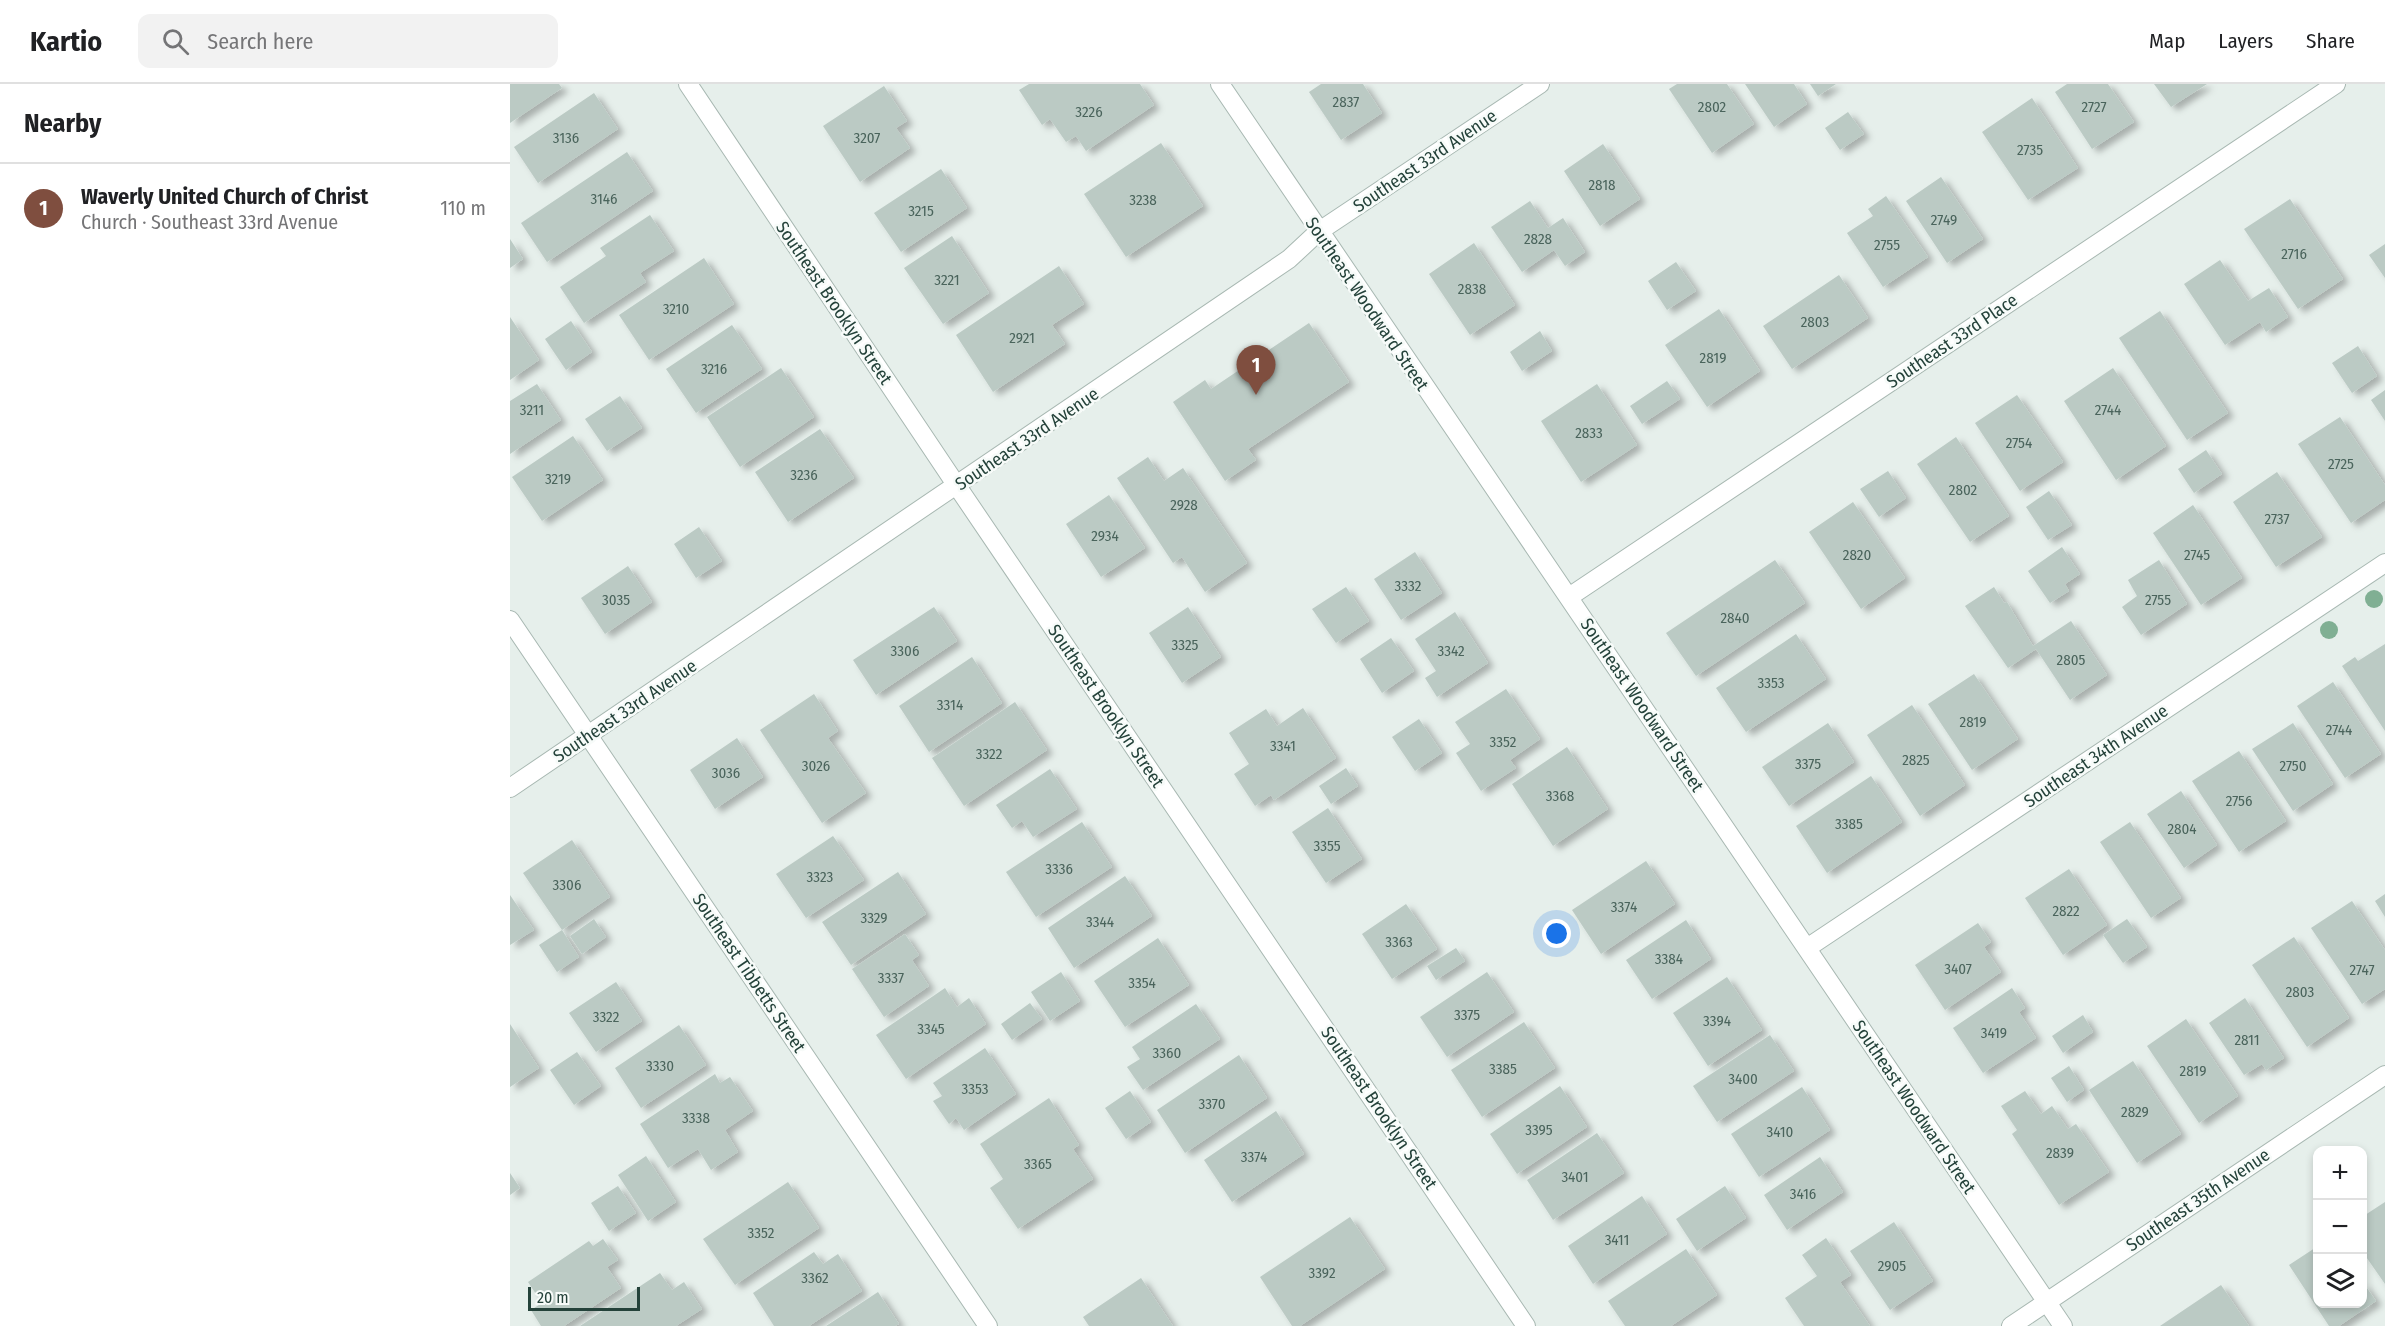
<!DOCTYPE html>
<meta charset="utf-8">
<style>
body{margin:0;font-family:"Fira Sans Condensed",sans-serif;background:#f2f2f2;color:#202124}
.controls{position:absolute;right:18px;bottom:18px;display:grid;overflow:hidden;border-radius:12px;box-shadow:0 3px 9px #0003}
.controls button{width:54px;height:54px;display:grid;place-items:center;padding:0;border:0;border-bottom:2px solid #e0e0e0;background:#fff;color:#202124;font:30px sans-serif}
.scale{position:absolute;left:18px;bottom:15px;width:112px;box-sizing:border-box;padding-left:6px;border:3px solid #24423a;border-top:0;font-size:16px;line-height:21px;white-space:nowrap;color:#24423a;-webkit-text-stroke:4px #f7fbf9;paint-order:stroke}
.you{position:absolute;left:1047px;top:850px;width:21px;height:21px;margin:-15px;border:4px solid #fff;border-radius:50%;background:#1a73e8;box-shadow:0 0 0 9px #1a73e833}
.badge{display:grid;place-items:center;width:39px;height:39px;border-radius:50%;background:#7f4e3f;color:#fff;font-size:20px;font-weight:700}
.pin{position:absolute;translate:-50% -50px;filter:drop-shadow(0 2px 3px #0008)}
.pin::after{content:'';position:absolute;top:32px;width:21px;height:18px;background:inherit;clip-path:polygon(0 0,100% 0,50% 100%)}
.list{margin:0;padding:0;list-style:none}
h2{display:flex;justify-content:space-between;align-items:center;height:78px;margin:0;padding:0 24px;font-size:26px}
h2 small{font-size:20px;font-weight:400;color:#757577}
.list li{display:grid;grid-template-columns:39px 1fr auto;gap:18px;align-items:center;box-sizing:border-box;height:90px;padding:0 24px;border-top:2px solid #e0e0e0}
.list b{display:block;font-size:22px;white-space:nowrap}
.list p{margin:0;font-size:20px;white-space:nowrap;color:#757577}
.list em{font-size:20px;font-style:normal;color:#757577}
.icon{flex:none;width:33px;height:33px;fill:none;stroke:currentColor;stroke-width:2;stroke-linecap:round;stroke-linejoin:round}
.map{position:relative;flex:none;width:1875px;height:1242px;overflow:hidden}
header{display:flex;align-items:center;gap:36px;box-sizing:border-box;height:84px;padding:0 30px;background:#fff;border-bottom:2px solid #e0e0e0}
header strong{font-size:28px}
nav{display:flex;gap:33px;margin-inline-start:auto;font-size:21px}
.search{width:420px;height:54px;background:#f2f2f2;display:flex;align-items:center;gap:15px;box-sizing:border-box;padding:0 21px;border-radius:12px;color:#757577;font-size:22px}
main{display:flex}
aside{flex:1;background:#fff}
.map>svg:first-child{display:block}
.building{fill:#bbcac4;filter:url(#shadow)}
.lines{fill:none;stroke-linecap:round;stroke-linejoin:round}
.minor-casing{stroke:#a8b8b2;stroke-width:20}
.minor{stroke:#fff;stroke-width:18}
.tree{fill:#80af93}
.labels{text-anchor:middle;stroke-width:5;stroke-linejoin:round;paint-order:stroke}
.number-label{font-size:15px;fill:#4a645c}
.street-label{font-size:18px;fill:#24423a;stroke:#f7fbf9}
</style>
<header>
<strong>Kartio</strong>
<div class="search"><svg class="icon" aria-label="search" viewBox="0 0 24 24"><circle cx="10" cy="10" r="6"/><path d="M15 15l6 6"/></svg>Search here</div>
<nav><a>Map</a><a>Layers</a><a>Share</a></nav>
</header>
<main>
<aside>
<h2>Nearby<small></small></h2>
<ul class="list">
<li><span class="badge">1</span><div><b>Waverly United Church of Christ</b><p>Church · Southeast 33rd Avenue</p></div><em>110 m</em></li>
</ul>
</aside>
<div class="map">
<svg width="1875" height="1242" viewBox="0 0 1875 1242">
<defs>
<filter id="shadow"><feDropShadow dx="6" dy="4" stdDeviation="3" flood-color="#0004"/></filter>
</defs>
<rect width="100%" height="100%" fill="#e6efeb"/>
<path class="building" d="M0,0H49L52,4L0,39Z
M519,0H630L644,21L576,67L566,52L556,58L540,35L532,41L509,6Z
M811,0H853L872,29L831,56L799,8Z
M1167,0H1217L1244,40L1202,69L1159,5Z
M1235,0H1284L1297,20L1264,43Z
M1300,0H1326L1308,12Z
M1557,0H1598L1624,38L1582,65L1545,8Z
M1644,0H1697L1661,23Z
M374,2L397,37L386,44L400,64L350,98L313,42Z
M84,9L108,45L28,99L4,63Z
M1522,14L1568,84L1518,116L1472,48Z
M1338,28L1354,50L1330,66L1315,44Z
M651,59L693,122L616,173L574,110Z
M1093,60L1130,115L1090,142L1054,87Z
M117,68L143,107L37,178L11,139Z
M431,85L457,124L391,168L364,129Z
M1431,93L1473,155L1437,179L1396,117Z
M1376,112L1418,173L1373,203L1337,149L1363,132L1358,125Z
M1780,115L1833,195L1788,225L1734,145Z
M1020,117L1038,144L1053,134L1075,168L1055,182L1044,166L1012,188L981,143Z
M140,131L164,167L130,189L136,198L74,239L50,203L96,172L90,164Z
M442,152L479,209L433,240L394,184Z
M0,155L13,175L0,184Z
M964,159L1005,221L960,251L919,190Z
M1875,160V194L1859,171Z
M194,174L224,220L139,276L109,231Z
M1710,176L1738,217L1759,204L1778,233L1756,248L1750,238L1715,261L1674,200Z
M1166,178L1186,207L1157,226L1138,197Z
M549,182L574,220L542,241L555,260L483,308L446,251Z
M1329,191L1358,234L1282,285L1253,242Z
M1209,225L1250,287L1197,323L1155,261Z
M1650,227L1718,329L1677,356L1609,254Z
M0,233L29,276L0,296Z
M61,237L82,268L56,286L35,255Z
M799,239L839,298L738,365L746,376L715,397L663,318L695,296L701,305Z
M222,241L252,285L186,329L156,285Z
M1030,247L1042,267L1012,287L1000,268Z
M1848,262L1867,292L1842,309L1822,279Z
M271,284L304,333L230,383L197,333Z
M1603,284L1656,362L1606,396L1554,317Z
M1157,297L1170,315L1132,340L1120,322Z
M27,300L51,336L0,370V317Z
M1087,300L1127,361L1071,398L1031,337Z
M1875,306V337L1861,316Z
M1507,311L1553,378L1510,407L1465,339Z
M110,312L132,344L97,367L75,335Z
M1830,333L1875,401V416L1841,439L1788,360Z
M310,345L344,394L278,438L245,388Z
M63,352L93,396L32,437L2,393Z
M1446,353L1499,432L1460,458L1407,380Z
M1696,366L1712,390L1684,409L1668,385Z
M638,373L654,397L673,384L737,479L695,508L672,473L663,479L607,394Z
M1378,387L1396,414L1369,433L1350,405Z
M1767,388L1812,453L1766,483L1723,418Z
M1539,407L1562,441L1538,456L1516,423Z
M599,411L635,464L591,493L556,440Z
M1343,418L1395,494L1351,525L1299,448Z
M1683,421L1732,494L1691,521L1643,449Z
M189,443L212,477L186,494L164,460Z
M1552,463L1570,490L1555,500L1559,507L1540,519L1518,487Z
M905,468L932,509L891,536L864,495Z
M1265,476L1295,519L1186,592L1156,549Z
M1649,476L1677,520L1631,551L1612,523L1627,512L1618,496Z
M118,482L142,518L95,550L71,514Z
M836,503L859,537L826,559L802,525Z
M1484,503L1494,519L1497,518L1523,562L1561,537L1597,591L1560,616L1526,565L1498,584L1455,522Z
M424,523L447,557L366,611L343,576Z
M678,523L711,573L672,599L639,549Z
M945,528L978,579L927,613L915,594L926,587L905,555Z
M1286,550L1316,595L1236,648L1206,604Z
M881,554L904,587L872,609L850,575Z
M1875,560V647L1832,582L1845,573L1848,577Z
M462,573L492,619L419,668L389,622Z
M1464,590L1508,655L1462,686L1418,620Z
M1823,598L1871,670L1835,694L1787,622Z
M996,605L1030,655L1000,676L1006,684L971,707L946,669L960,660L945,638Z
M304,610L328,647L318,654L356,709L312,739L250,646Z
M505,618L537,666L454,722L422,674Z
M1402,621L1455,701L1410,732L1357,651Z
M793,624L826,674L764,716L761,711L745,722L724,690L739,680L719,649L756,625L767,642Z
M909,635L932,669L905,687L882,653Z
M1318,639L1344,678L1279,722L1252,683Z
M1783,639L1823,700L1783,727L1742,665Z
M227,654L253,693L205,725L180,686Z
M1057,663L1098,725L1043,762L1002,700Z
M1729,667L1776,737L1729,768L1682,697Z
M836,684L848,702L821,720L809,702Z
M540,685L567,725L523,753L512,737L502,744L486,721Z
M1361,692L1392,738L1317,789L1286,742Z
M1671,707L1707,761L1674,784L1637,730Z
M818,724L852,775L816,799L782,748Z
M572,738L602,783L526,833L496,788Z
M1620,738L1671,814L1641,834L1590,758Z
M323,752L354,796L296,834L266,790Z
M62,756L100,813L52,846L13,789Z
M1136,777L1165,820L1091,870L1062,826Z
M1559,785L1597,841L1553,871L1515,814Z
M388,788L416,830L341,881L312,838Z
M615,792L642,832L564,884L538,844Z
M1875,810V833L1865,817Z
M0,811L24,846L0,861Z
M1842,817L1875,866V905L1852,920L1801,844Z
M896,820L927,865L882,895L852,850Z
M84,835L96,853L72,870L60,852Z
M1617,835L1637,863L1613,879L1593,851Z
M1176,836L1201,875L1142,915L1116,876Z
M1468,839L1481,858L1474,863L1491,888L1435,926L1405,881Z
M52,846L69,873L47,888L29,861Z
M395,850L409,871L402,876L419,902L374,933L342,885Z
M1784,853L1839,934L1797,963L1742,881Z
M648,854L679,901L615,943L584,897Z
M946,864L955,877L926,896L917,882Z
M551,888L570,917L540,937L521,908Z
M977,888L1004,928L937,973L910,933Z
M1217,893L1252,946L1198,982L1163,929Z
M106,898L132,937L86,968L59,929Z
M435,904L447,923L459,914L476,940L396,995L366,951Z
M1502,904L1515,924L1509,928L1526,954L1473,989L1443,944Z
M1735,914L1774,974L1756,986L1752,980L1734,991L1699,939Z
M520,919L532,935L502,956L491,940Z
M686,920L710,955L633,1006L617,983L630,975L622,963Z
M1573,931L1583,948L1553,969L1542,952Z
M1676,935L1728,1012L1689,1039L1637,962Z
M1014,938L1045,984L972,1033L941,986Z
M0,940L29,984L0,1003Z
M169,941L196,981L131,1024L105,984Z
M1260,951L1284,987L1207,1038L1183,1002Z
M475,964L506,1010L454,1046L446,1034L439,1040L423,1017L432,1012L423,999Z
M67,968L91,1002L64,1021L40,986Z
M729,971L757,1014L675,1069L647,1026Z
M1623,977L1671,1050L1627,1079L1579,1006Z
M1559,982L1574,1006L1557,1018L1541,994Z
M205,990L210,999L220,993L243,1027L215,1046L228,1068L201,1086L188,1065L158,1084L130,1040Z
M1050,1002L1077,1043L1007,1090L980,1050Z
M1292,1003L1320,1046L1249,1093L1221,1050Z
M620,1007L641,1038L616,1055L595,1024Z
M1515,1007L1531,1030L1542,1022L1558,1045L1566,1040L1599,1088L1549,1121L1502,1050L1507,1046L1491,1022Z
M539,1014L569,1061L563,1065L583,1095L508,1145L480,1104L493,1095L470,1060Z
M766,1027L794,1070L722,1118L694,1076Z
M1087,1049L1114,1089L1043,1136L1017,1096Z
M136,1072L166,1118L138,1137L108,1091Z
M1310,1073L1333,1108L1277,1146L1254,1111Z
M0,1089L10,1104L0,1111Z
M278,1098L309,1144L225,1201L193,1155Z
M108,1102L126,1129L99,1147L81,1119Z
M1215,1102L1236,1134L1187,1167L1166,1135Z
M1132,1112L1157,1150L1083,1200L1058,1162Z
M1875,1118V1200L1852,1167V1133Z
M840,1133L875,1185L790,1242H782L750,1193Z
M1384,1138L1423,1197L1380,1226L1340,1167Z
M1316,1154L1341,1191L1330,1198L1360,1242H1294L1275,1214L1307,1192L1292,1171Z
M93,1155L108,1176L97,1183L111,1204L54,1242H31L21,1226L32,1219L18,1198L79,1157L83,1162Z
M1808,1162V1220H1852V1197L1866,1217L1829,1242H1819L1779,1181Z
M1176,1165L1207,1211L1161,1242H1115L1098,1217Z
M304,1168L313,1180L328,1170L352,1207L299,1242H264L243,1209Z
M150,1189L162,1206L174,1198L192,1225L166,1242H70Z
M631,1194L663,1242H579L573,1233Z
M1711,1201L1739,1242H1650Z
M368,1208L389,1240L385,1242H316Z"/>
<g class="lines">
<g class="minor-casing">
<path id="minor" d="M178,0L447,402L1016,1242
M710,0L1553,1242
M1059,513L1826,0
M0,536L478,1242
M0,704L779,175L808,148L1030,0
M1297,864L1875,479
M1501,1242L1875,991"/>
</g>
<use href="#minor" class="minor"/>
</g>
<g class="tree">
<circle cx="1864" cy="515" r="9"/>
<circle cx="1819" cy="546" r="9"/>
</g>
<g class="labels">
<g class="number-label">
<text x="836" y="23">2837</text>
<text x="1202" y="28">2802</text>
<text x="1584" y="28">2727</text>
<text x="579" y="33">3226</text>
<text x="56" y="59">3136</text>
<text x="357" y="59">3207</text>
<text x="1520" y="71">2735</text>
<text x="1092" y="106">2818</text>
<text x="94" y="120">3146</text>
<text x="633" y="121">3238</text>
<text x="411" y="132">3215</text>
<text x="1434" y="141">2749</text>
<text x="1028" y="160">2828</text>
<text x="1377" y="166">2755</text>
<text x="1784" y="175">2716</text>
<text x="437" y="201">3221</text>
<text x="962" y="210">2838</text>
<text x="166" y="230">3210</text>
<text x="1305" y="243">2803</text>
<text x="512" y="259">2921</text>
<text x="1203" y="279">2819</text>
<text x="204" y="290">3216</text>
<text x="22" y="331">3211</text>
<text x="1598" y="331">2744</text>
<text x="1079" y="354">2833</text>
<text x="1509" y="364">2754</text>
<text x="1831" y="385">2725</text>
<text x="294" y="396">3236</text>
<text x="48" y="400">3219</text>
<text x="1453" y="411">2802</text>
<text x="674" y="426">2928</text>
<text x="1767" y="440">2737</text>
<text x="595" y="457">2934</text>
<text x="1347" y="476">2820</text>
<text x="1687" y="476">2745</text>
<text x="898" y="507">3332</text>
<text x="106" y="521">3035</text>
<text x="1648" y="521">2755</text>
<text x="1225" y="539">2840</text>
<text x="675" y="566">3325</text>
<text x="395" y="572">3306</text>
<text x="941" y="572">3342</text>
<text x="1561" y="581">2805</text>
<text x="1261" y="604">3353</text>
<text x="440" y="626">3314</text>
<text x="1463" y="643">2819</text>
<text x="1829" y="651">2744</text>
<text x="993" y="663">3352</text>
<text x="773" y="667">3341</text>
<text x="479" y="675">3322</text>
<text x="1406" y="681">2825</text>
<text x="1298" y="685">3375</text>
<text x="306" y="687">3026</text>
<text x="1783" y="687">2750</text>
<text x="216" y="694">3036</text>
<text x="1050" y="717">3368</text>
<text x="1729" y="722">2756</text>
<text x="1339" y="745">3385</text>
<text x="1672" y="750">2804</text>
<text x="817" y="767">3355</text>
<text x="549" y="790">3336</text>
<text x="310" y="798">3323</text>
<text x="57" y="806">3306</text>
<text x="1114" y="828">3374</text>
<text x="1556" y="832">2822</text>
<text x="364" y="839">3329</text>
<text x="590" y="843">3344</text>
<text x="889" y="863">3363</text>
<text x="1159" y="880">3384</text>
<text x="1448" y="890">3407</text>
<text x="1852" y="891">2747</text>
<text x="381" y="899">3337</text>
<text x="632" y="904">3354</text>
<text x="1790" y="913">2803</text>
<text x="957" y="936">3375</text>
<text x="96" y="938">3322</text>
<text x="1207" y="942">3394</text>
<text x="421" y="950">3345</text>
<text x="1484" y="954">3419</text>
<text x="1737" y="961">2811</text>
<text x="657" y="974">3360</text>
<text x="150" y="987">3330</text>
<text x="993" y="990">3385</text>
<text x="1683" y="992">2819</text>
<text x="1233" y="1000">3400</text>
<text x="465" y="1010">3353</text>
<text x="702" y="1025">3370</text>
<text x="1625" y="1033">2829</text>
<text x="186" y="1039">3338</text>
<text x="1029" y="1051">3395</text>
<text x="1270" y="1053">3410</text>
<text x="1550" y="1074">2839</text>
<text x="744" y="1078">3374</text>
<text x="528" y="1085">3365</text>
<text x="1065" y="1098">3401</text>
<text x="1293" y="1115">3416</text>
<text x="251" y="1154">3352</text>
<text x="1107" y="1161">3411</text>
<text x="1382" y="1187">2905</text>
<text x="812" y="1194">3392</text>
<text x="305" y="1199">3362</text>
</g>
<g class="street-label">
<text transform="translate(915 77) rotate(-34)" y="6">Southeast 33rd Avenue</text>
<text transform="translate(324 219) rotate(56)" y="6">Southeast Brooklyn Street</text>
<text transform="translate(857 220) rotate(56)" y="6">Southeast Woodward Street</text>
<text transform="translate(1442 257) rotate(-34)" y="6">Southeast 33rd Place</text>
<text transform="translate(517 355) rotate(-34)" y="6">Southeast 33rd Avenue</text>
<text transform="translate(1132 621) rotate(56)" y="6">Southeast Woodward Street</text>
<text transform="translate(596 622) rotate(56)" y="6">Southeast Brooklyn Street</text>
<text transform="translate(115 627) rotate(-34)" y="6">Southeast 33rd Avenue</text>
<text transform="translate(1586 672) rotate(-34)" y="6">Southeast 34th Avenue</text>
<text transform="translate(239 889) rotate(56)" y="6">Southeast Tibbetts Street</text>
<text transform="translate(1404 1023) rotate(56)" y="6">Southeast Woodward Street</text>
<text transform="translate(869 1024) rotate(56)" y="6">Southeast Brooklyn Street</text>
<text transform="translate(1688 1116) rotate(-34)" y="6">Southeast 35th Avenue</text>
</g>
</g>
</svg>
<div class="controls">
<button>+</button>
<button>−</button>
<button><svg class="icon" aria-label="layers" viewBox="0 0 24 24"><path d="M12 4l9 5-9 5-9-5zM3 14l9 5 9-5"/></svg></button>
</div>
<div class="scale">20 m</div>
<div class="you"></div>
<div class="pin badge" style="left:746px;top:311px">1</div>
</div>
</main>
